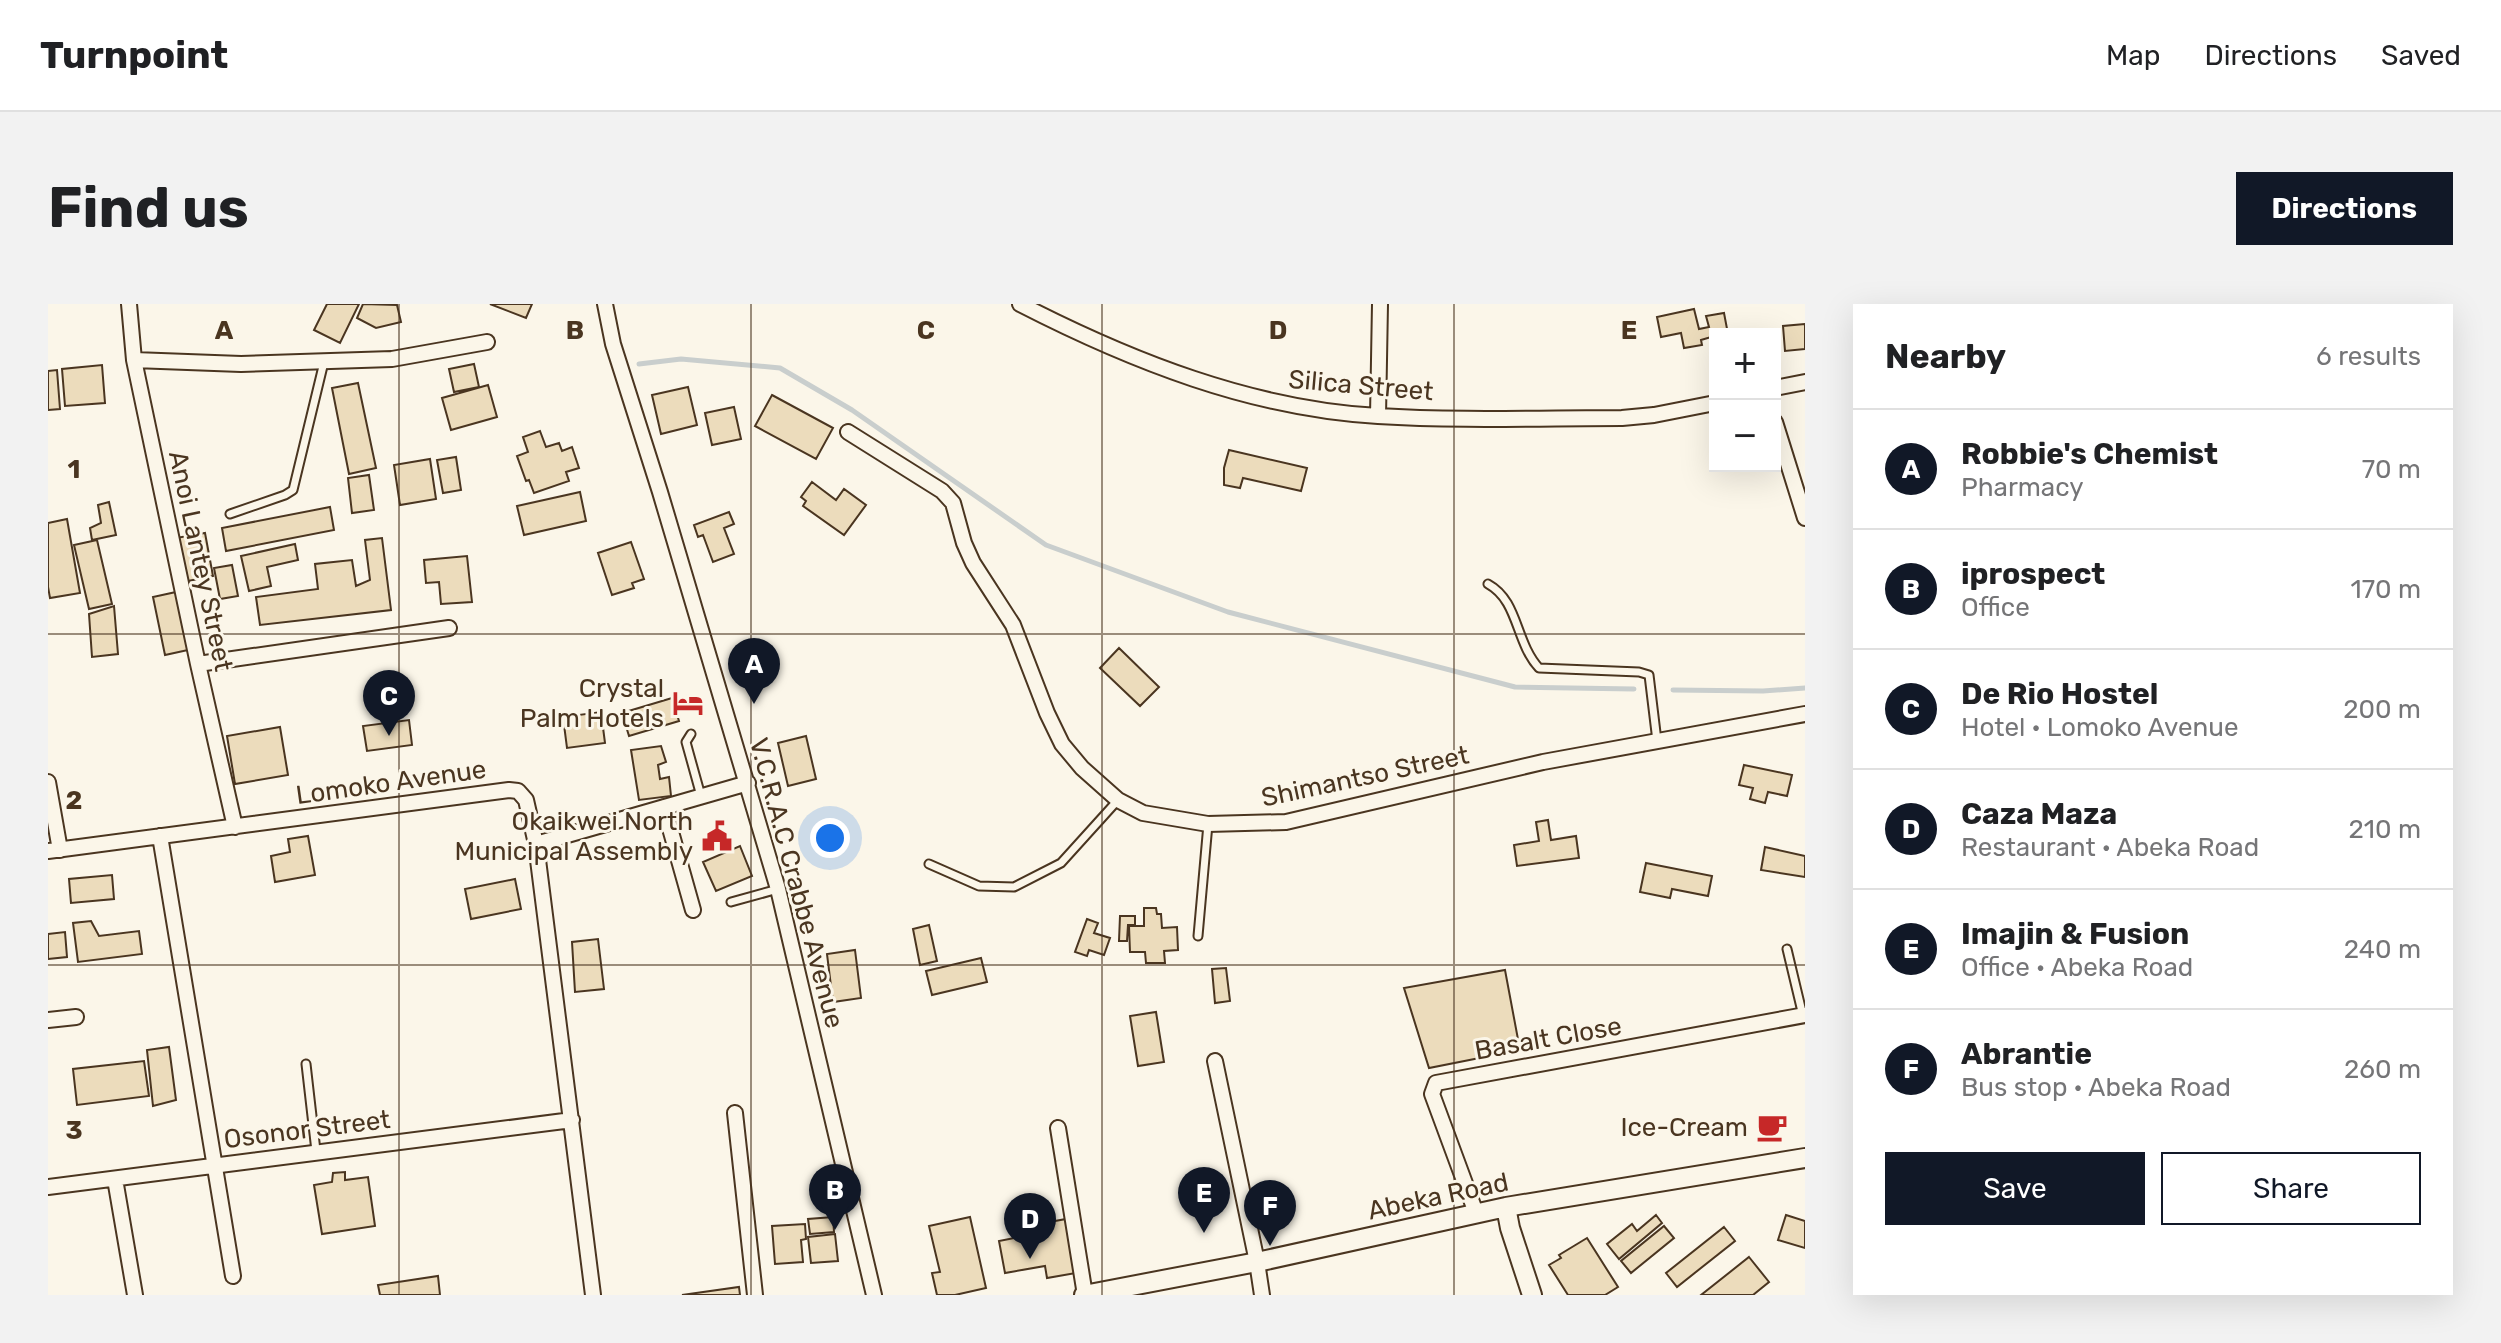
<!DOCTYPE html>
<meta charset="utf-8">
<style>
body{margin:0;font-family:Rubik,sans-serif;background:#f2f2f2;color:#202124}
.controls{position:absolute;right:24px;top:24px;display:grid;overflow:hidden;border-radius:0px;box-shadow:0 8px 32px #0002}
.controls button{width:72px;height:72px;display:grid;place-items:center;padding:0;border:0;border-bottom:2px solid #e0e0e0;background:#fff;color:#202124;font:40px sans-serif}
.you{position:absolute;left:782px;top:534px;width:28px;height:28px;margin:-20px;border:6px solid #fff;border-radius:50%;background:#1a73e8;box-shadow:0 0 0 12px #1a73e833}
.badge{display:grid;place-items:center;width:52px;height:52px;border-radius:50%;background:#111827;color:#fff;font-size:26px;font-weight:700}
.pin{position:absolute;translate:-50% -66px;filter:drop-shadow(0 2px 4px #0008)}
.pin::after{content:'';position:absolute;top:42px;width:28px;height:24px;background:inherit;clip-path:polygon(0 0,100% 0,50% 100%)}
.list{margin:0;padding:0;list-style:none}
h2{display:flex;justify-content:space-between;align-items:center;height:104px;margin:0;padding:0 32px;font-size:34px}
h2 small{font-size:26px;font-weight:400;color:#757577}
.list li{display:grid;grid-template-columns:52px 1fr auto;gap:24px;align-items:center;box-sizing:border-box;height:120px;padding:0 32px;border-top:2px solid #e0e0e0}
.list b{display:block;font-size:30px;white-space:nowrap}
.list p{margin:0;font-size:26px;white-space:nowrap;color:#757577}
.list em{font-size:26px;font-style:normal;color:#757577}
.actions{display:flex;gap:16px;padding:24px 32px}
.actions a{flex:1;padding:18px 0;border:2px solid #111827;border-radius:0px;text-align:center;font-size:28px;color:#111827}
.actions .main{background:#111827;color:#fff}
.map{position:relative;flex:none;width:1757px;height:991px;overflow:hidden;border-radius:0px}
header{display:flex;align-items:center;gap:48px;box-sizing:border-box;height:112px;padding:0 40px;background:#fff;border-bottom:2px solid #e0e0e0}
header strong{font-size:38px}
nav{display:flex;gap:44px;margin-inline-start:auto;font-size:28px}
.intro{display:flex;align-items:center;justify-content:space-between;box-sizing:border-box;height:192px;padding:0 48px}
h1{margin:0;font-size:56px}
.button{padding:20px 36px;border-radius:0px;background:#111827;color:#fff;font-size:28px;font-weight:700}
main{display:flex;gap:48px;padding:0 48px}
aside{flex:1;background:#fff;border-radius:0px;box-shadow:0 8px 32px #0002}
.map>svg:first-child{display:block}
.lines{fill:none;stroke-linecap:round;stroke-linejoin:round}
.stream{stroke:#c9cecd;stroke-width:5}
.building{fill:#ecdcbc;stroke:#4a3520;stroke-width:2}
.service-casing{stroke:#4a3520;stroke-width:11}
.minor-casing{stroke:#4a3520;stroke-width:18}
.tertiary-casing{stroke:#4a3520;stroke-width:22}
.service{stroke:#fbf6e9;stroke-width:7}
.minor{stroke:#fbf6e9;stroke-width:14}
.tertiary{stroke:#fbf6e9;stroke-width:18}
.grid{fill:none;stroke:#4a3520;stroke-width:2;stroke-opacity:0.55}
.labels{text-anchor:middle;stroke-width:6;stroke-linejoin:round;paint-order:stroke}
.street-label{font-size:26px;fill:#4a3520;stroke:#fbf6e9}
.poi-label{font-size:26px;fill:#4a3520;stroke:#fbf6e9;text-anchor:end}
.grid-label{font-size:26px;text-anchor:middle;font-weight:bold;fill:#4a3520;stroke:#fbf6e9;stroke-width:6;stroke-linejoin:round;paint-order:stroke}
</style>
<header>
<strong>Turnpoint</strong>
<nav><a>Map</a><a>Directions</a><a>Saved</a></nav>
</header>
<div class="intro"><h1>Find us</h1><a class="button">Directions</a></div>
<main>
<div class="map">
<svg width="1757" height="991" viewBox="0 0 1757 991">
<rect width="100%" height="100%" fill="#fbf6e9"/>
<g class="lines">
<path class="stream" d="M591,60L633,55L732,64L804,106L998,241L1180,308L1467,383L1586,385
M1625,386L1715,387L1757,384"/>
</g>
<path class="building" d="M279,0H311L292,39L266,26Z
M315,0L349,1L353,18L328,24L309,14Z
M442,0H484L478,14Z
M1646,5L1651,25L1661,23L1658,12L1676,9L1680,30H1667V39H1664L1663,33L1653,36L1654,41L1636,44L1633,29L1613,33L1609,13Z
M1757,20V45L1737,47L1735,22Z
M426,60L431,83L406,88L401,65Z
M54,61L57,99L17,102L14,65Z
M9,66L12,105L0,106V67Z
M310,79L328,164L301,170L284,84Z
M440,81L449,113L403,126L394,94Z
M640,83L649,121L613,130L604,91Z
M724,91L785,124L768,155L707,122Z
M686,103L693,135L664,141L657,109Z
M492,127L498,143L511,139L514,147L524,143L531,164L518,168L521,177L486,189L481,176L478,177L469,152L480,148L475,133Z
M1181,146L1259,164L1253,187L1195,174L1192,184L1176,181V164Z
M408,153L413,186L395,189L389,156Z
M382,155L388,195L352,201L346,161Z
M321,171L326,206L304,209L300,174Z
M764,178L788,196L796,185L818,201L796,231L755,202L758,197L753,193Z
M532,188L538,217L476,231L469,202Z
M61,198L68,231L44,236L42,224L53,219L50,201Z
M282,203L286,226L178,247L174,224Z
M681,208L686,220L676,224L686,250L665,258L655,231L650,233L646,221Z
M19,215L32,289L2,294L0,283V219Z
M157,229L165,272L135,278L128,234Z
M334,234L343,306L212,321L208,293L270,285L267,260L304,256L308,282L322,276L317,236Z
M49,236L64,300L41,305L26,241Z
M583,238L596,275L584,279L586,284L564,291L550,249Z
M247,240L250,256L219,263L223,282L201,287L193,252Z
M419,252L424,298L393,300L391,278L378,279L376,256Z
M184,261L190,292L172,295L166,264Z
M128,288L140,346L117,351L105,293Z
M66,302L70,350L44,353L41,310Z
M1071,344L1111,383L1092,402L1052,364Z
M624,394L631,417L581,432L574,409Z
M553,408L557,439L519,444L515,413Z
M361,416L364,441L319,447L315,422Z
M232,423L240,471L187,480L179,432Z
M758,432L768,475L740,482L730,439Z
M613,442L618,458L610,461L612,475L621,473L623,492L591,496L583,446Z
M1696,461L1744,471L1739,492L1720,488L1717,499L1702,495L1705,484L1691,481Z
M1500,516L1503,536L1528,532L1531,554L1469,562L1466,541L1491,537L1488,518Z
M260,532L267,571L227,578L223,552L242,548L240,535Z
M692,542L704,572L668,587L655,558Z
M1717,543L1757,552V573L1713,566Z
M1598,559L1664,572L1660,592L1624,585L1622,594L1592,588Z
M64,571L66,595L23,599L21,575Z
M467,575L473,605L423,615L417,585Z
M1096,604H1108L1109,610H1113L1114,624L1129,623L1130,646L1116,647L1117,659H1098L1097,648H1082L1081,622H1096Z
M1072,612H1087V621H1080L1079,637H1071Z
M1039,615L1050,619L1046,629L1062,634L1056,651L1041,646L1039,652L1027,648Z
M43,617L51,632L91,627L94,650L30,658L25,619Z
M881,621L889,657L872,661L865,625Z
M17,628L19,653L0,655V630Z
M550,635L556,685L527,688L524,638Z
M807,646L813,694L785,698L779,650Z
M933,654L939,678L884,691L878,667Z
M1178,664L1182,697L1167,699L1164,665Z
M1457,666L1472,746L1381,764L1356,684Z
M1108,708L1116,758L1090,762L1082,712Z
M121,743L128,796L105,802L99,746Z
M96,757L101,792L29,801L25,765Z
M297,868V876L320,873L327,922L274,930L266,881L284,878L285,869Z
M1608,911L1614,919L1571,955L1559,940L1584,920L1589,927Z
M1738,911L1757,917V944L1730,936Z
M785,913L786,928L762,930L760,915Z
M922,913L938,984L907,991H889L884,969L892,968L881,922Z
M1018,915L1028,969L999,974L997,962L957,969L951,937L987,930L985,921Z
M757,920L758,935L753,936L755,958L727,960L724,922Z
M1616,922L1626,934L1583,969L1573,957Z
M1676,923L1687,937L1629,983L1618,969Z
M787,930L790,957L763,959L760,933Z
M1539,934L1570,983L1557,991H1520L1501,961L1513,954L1511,951Z
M1701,953L1721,978L1705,991H1653Z
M390,972L392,991H332L330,981Z
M691,983L692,991H634Z"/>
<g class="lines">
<g class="service-casing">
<path id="service" d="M182,210L237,191L245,186L276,58
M1440,280C1471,297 1467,338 1491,364L1591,368L1601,371L1609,437
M643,430L638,438L653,492
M881,560L931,582L966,583L1013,559L1070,496
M683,598L730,585
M1150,632L1160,520
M1739,645L1755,712
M258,760L268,847"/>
</g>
<g class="minor-casing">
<path id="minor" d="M81,0L86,56L150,360L187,523
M557,0L565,40L612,188L730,585L826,991
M972,0C1083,57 1204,105 1330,112C1410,117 1494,114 1574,114L1606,111L1667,99
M86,56L193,60L344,55L439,38
M1727,84L1757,78
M1330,112L1332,0
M1727,118L1757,214
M800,128L894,187L905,199L916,239L925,259L965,321L999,409L1014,440L1034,464L1070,496L1095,509L1160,520L1238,518L1495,458L1757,410
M150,360L401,324
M0,478L12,546
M616,503L645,606
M112,532L185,972
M488,540L700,479
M0,547L461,486L470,487L478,496L488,540L545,991
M0,716L28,713
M1167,757L1209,958L1214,991
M687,809L707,991
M1010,824L1037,991
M67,875L87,991
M0,883L524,816
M1428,909L1384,790L1388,779L1757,711"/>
</g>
<g class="tertiary-casing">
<path id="tertiary" d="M1458,903L1462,924L1484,991
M1036,991L1209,958L1458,903L1757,854"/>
</g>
<use href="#service" class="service"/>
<use href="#minor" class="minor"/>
<use href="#tertiary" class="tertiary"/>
</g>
<path class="grid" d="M351,0V991M703,0V991M1054,0V991M1406,0V991M0,330H1757M0,661H1757"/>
<defs>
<g id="hotel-bare" transform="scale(2.4)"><path d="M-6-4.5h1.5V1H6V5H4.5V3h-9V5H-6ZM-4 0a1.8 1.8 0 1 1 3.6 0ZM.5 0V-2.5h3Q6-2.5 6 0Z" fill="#c62828" stroke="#fbf6e9" stroke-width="2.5" paint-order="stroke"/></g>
<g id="civic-bare" transform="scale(2.4)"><path d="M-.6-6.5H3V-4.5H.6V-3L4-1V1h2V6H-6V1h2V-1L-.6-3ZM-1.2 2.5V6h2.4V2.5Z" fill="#c62828" stroke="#fbf6e9" stroke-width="2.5" paint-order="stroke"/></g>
<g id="cafe-bare" transform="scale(2.4)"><path d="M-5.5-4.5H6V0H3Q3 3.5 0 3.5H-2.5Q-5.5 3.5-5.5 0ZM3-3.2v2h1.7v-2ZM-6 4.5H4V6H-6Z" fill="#c62828" stroke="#fbf6e9" stroke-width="2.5" paint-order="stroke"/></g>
</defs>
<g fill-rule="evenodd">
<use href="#hotel-bare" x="640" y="399"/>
<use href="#civic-bare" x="669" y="532"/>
<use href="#cafe-bare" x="1724" y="823"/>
</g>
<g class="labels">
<g class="street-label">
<text transform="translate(1313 81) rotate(5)" y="9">Silica Street</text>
<text transform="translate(153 257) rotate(78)" y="9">Anoi Lantey Street</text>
<text transform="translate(1317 472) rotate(-12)" y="9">Shimantso Street</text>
<text transform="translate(343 478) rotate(-8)" y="9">Lomoko Avenue</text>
<text transform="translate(749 579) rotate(75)" y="9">V.C.R.A.C Crabbe Avenue</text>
<text transform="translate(1500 734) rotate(-10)" y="9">Basalt Close</text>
<text transform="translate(259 825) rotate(-7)" y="9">Osonor Street</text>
<text transform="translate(1390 892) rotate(-12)" y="9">Abeka Road</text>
</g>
<g class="poi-label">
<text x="616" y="393">Crystal<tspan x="616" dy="30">Palm Hotels</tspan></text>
<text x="645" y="526">Okaikwei North<tspan x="645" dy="30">Municipal Assembly</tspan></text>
<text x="1700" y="832">Ice-Cream</text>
</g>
</g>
<g class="grid-label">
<text x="176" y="35">A</text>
<text x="527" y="35">B</text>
<text x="878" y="35">C</text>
<text x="1230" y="35">D</text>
<text x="1581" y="35">E</text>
<text x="26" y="174">1</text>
<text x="26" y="505">2</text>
<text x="26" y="835">3</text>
</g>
</svg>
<div class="controls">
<button>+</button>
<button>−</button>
</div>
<div class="you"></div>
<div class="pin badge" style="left:706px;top:400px">A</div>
<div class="pin badge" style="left:787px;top:926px">B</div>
<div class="pin badge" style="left:341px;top:432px">C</div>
<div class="pin badge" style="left:982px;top:955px">D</div>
<div class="pin badge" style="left:1156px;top:929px">E</div>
<div class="pin badge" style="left:1222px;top:942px">F</div>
</div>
<aside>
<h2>Nearby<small>6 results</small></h2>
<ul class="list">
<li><span class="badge">A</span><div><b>Robbie's Chemist</b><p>Pharmacy</p></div><em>70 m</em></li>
<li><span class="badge">B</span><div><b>iprospect</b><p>Office</p></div><em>170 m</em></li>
<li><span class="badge">C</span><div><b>De Rio Hostel</b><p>Hotel · Lomoko Avenue</p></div><em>200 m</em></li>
<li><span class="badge">D</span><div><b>Caza Maza</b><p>Restaurant · Abeka Road</p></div><em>210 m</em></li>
<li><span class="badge">E</span><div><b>Imajin &amp; Fusion</b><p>Office · Abeka Road</p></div><em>240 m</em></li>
<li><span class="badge">F</span><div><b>Abrantie</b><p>Bus stop · Abeka Road</p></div><em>260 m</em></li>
</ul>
<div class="actions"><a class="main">Save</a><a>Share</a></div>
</aside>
</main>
